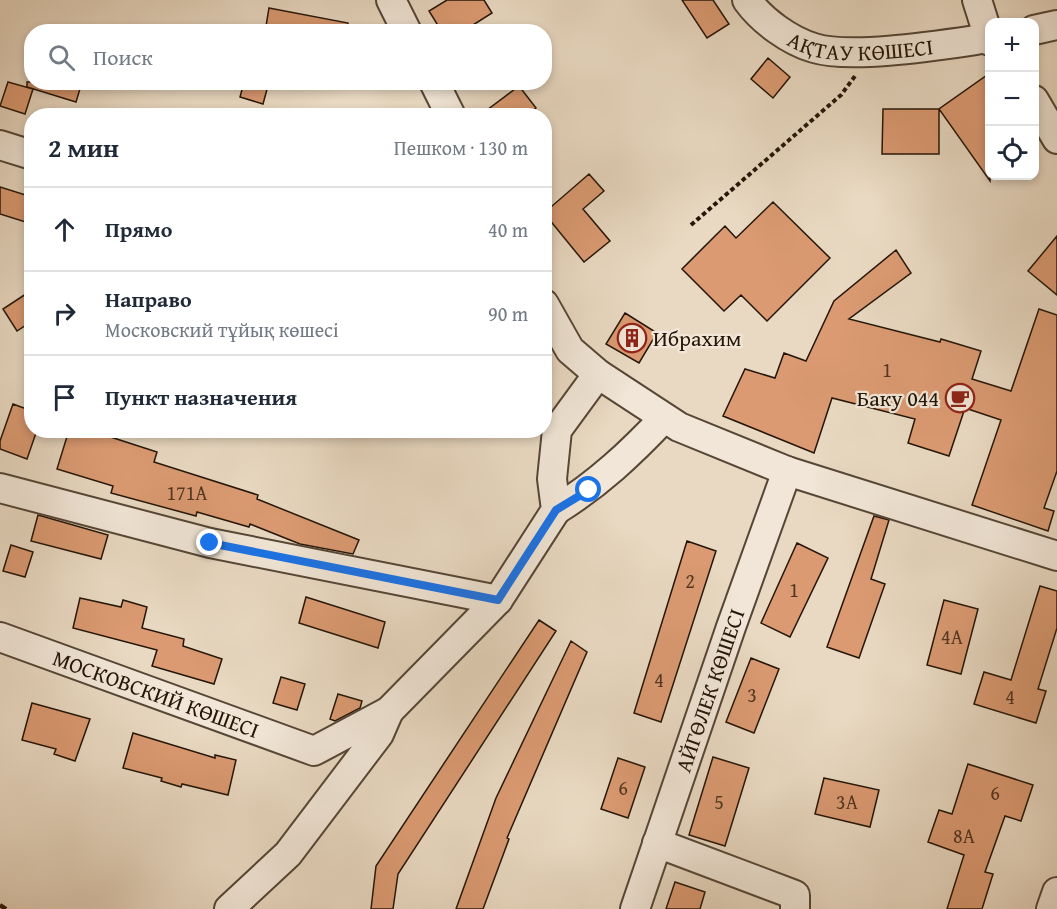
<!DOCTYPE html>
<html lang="ru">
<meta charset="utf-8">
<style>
body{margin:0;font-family:"Gentium Book Plus",serif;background:#f6f6f7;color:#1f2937}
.controls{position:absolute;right:18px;top:18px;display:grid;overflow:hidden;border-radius:12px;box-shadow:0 3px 9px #0003}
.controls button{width:54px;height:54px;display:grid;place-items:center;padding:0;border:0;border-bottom:2px solid #e0e1e3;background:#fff;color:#1f2937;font:30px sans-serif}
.stop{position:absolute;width:18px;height:18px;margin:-14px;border:4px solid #1a73e8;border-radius:50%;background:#fff}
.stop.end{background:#1a73e8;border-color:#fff;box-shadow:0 2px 6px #0008}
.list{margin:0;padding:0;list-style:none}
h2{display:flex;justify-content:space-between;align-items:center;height:78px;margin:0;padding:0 24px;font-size:26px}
h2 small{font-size:20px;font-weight:400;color:#747a83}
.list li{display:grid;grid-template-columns:39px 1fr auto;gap:18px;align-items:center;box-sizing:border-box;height:84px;padding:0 24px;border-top:2px solid #e0e1e3}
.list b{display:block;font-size:22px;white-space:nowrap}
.list p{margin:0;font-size:20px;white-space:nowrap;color:#747a83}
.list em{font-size:20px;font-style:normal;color:#747a83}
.icon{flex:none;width:33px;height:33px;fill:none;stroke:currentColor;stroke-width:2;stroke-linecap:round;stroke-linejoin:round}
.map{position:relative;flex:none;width:1057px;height:909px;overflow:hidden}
.search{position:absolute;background:#fff;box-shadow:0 3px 9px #0003;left:24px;top:24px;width:528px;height:66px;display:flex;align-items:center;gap:15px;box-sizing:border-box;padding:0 21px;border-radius:24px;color:#747a83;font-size:22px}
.panel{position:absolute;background:#fff;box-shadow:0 3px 9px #0003;left:24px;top:108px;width:528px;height:330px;border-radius:24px}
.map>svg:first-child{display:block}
.building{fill:#db9a72;stroke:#241508;stroke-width:1.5}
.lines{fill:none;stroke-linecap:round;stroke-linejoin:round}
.minor-casing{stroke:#554636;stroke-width:32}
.path{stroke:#241508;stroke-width:4;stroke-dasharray:4.5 3;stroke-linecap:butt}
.minor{stroke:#f1e6d7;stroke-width:28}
.rail{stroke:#241508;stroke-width:4.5;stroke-dasharray:10 10;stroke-linecap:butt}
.route{stroke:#1a73e8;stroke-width:8}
.labels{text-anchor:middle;stroke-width:4.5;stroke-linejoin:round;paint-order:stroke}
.number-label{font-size:20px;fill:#523622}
.street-label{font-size:22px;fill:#241508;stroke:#f1e6d7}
.poi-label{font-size:22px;fill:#241508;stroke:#f1e6d7;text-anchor:start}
</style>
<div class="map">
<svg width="1057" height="909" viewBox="0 0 1057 909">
<rect width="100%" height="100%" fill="#e9d9c2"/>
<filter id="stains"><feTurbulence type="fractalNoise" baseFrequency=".00333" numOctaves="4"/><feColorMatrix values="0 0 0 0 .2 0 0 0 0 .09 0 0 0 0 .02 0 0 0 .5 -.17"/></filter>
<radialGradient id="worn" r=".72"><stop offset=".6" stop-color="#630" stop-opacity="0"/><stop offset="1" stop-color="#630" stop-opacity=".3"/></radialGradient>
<path class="building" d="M447,0H484L492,13L462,32H442L429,11Z
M682,0H713L729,24L707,38Z
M269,8L348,23L347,32H265Z
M768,58L790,77L773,98L751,79Z
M990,73V181L939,109Z
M8,82L33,89L25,114L0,106Z
M27,82H82L76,102L27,87Z
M244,82H269L263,104L240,97Z
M519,86L536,108L527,116H479Z
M883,109H939V154H882Z
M589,174L604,191L583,209L610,241L584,262L544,213Z
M0,187L32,197V224L0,214Z
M773,202L830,258L767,321L741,295L724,311L682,269L725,226L736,238Z
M1057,236V295L1028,271Z
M896,250L911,273L849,319L940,342L941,339L981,351L972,379L1011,391L1039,309L1057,315V471L1044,508L1054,511L1048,531L972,505L1001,420L965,408L949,456L908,443L915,419L832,398L814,453L723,416L745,369L775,378L784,353L806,361L834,301Z
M32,290V321L17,331L3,309Z
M625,313L657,333L639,363L606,344Z
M13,404L32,411V430H37L27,459L0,449V441Z
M69,430H89L157,452L154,462L258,495L257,499L359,540L353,554L300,544L250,524L249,527L197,512L196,516L111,493L113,486L57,469Z
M38,515L108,535L101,559L31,541Z
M874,516L889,520L871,579L885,584L859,658L827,647Z
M687,541L716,551L661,722L634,713Z
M797,543L828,558L790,637L761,623Z
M11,545L33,552L25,577L3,571Z
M1040,586L1057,591V628L1038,689L1046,691L1036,723L974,704L984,672L1011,680Z
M306,597L385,622L378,648L299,623Z
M80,598L121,607L123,600L147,607L142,628L184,639L183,646L222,659L214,684L152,666L157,650L73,628Z
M944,600L978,609L961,674L927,665Z
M539,620L556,631L398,874L393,909H371L376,866Z
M571,641L587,652L507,838L509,839L483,909H456L496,798Z
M751,658L779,669L754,733L726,722Z
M281,677L305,684L297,710L273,703Z
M338,694L362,701L360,708L335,721L330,719Z
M32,703L90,719L75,761L54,754L56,749L22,740Z
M133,733L215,758V755L236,760L228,795L182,784L181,787L161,781L162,778L123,768Z
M713,757L749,768L725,846L689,835Z
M618,758L645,767L628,818L601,809Z
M968,764L1033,785L1021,821L1005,816L985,872L993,874L982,909H947L964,855L928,842L939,810L952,814Z
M824,778L879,790L870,827L815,814Z
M675,882L705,892L700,909H666Z"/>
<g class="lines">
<g class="minor-casing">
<g id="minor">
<path d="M391,0L407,32"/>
<path id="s1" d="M747,0C762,21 790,41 814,48C853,60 947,44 990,38"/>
<path d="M977,0L990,41"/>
<path d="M1034,30L1057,25"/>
<path d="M434,82L451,116"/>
<path d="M1034,100L1057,139"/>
<path d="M0,145L32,155"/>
<path d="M544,304L570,350L598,374L679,427L787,471L1057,556"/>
<path d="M0,488L210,543L498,600"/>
<path d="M556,510C598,484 631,453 664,418"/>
<path id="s2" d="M0,637L314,751L389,711L498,600L556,510L552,479L557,430L598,374"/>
<path d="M657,843L795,895V909"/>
<path d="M229,909L288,854L379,734L389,711"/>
<path id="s3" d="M635,909L731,627L787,471"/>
<path d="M1051,909L1057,892"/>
</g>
</g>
<path class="path" d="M691,225L841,95L855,76"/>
<use href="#minor" class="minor"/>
<path class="rail" d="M0,905L6,909"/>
</g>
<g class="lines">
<path class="route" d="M210,543L498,600L556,510L589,490"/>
</g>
<defs>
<g id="building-ring" transform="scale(1.5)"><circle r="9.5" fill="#f1e6d7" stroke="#8f2418" stroke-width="1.5"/><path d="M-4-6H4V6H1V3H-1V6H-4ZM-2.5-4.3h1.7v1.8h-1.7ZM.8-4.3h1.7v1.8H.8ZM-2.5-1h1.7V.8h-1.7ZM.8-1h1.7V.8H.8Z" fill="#8f2418"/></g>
<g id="cafe-ring" transform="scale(1.5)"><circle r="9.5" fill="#f1e6d7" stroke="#8f2418" stroke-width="1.5"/><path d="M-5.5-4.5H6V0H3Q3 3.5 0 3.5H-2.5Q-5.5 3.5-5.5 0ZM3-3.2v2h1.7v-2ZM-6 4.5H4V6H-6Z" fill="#8f2418"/></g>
</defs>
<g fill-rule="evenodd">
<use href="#building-ring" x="632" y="338"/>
<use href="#cafe-ring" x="960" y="398"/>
</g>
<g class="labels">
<g class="number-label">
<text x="887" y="377">1</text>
<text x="187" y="500">171А</text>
<text x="690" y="588">2</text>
<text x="794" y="597">1</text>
<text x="952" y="644">4А</text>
<text x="659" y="687">4</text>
<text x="752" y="702">3</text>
<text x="1010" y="704">4</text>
<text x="623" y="795">6</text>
<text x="995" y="800">6</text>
<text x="719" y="809">5</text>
<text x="847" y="809">3А</text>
<text x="964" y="843">8А</text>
</g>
<g class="street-label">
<text dy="8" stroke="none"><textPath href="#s1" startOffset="130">АҚТАУ КӨШЕСІ</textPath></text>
<text dy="8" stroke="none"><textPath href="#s3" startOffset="231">АЙГӨЛЕК КӨШЕСІ</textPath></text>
<text dy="8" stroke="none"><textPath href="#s2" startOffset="166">МОСКОВСКИЙ КӨШЕСІ</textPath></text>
</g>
<g class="poi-label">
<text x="653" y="346">Ибрахим</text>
<text x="939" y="406" text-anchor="end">Баку 044</text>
</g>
</g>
<rect width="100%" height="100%" filter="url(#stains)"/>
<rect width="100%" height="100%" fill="url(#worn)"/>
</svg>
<div class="controls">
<button>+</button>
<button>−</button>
<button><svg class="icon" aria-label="locate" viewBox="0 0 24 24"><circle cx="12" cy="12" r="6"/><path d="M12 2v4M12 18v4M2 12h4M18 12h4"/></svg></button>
</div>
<div class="stop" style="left:589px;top:490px"></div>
<div class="stop end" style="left:210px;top:543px"></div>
<div class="search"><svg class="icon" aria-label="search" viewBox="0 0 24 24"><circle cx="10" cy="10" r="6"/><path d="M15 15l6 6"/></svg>Поиск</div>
<section class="panel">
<h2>2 мин<small>Пешком · 130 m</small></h2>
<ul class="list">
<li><svg class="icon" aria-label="ahead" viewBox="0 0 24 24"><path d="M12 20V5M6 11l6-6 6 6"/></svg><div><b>Прямо</b></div><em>40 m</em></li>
<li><svg class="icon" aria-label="right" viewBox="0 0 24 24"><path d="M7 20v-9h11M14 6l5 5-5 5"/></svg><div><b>Направо</b><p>Московский тұйық көшесі</p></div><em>90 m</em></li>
<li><svg class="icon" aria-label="arrive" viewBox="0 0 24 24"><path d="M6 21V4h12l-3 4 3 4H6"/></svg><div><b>Пункт назначения</b></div></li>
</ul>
</section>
</div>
